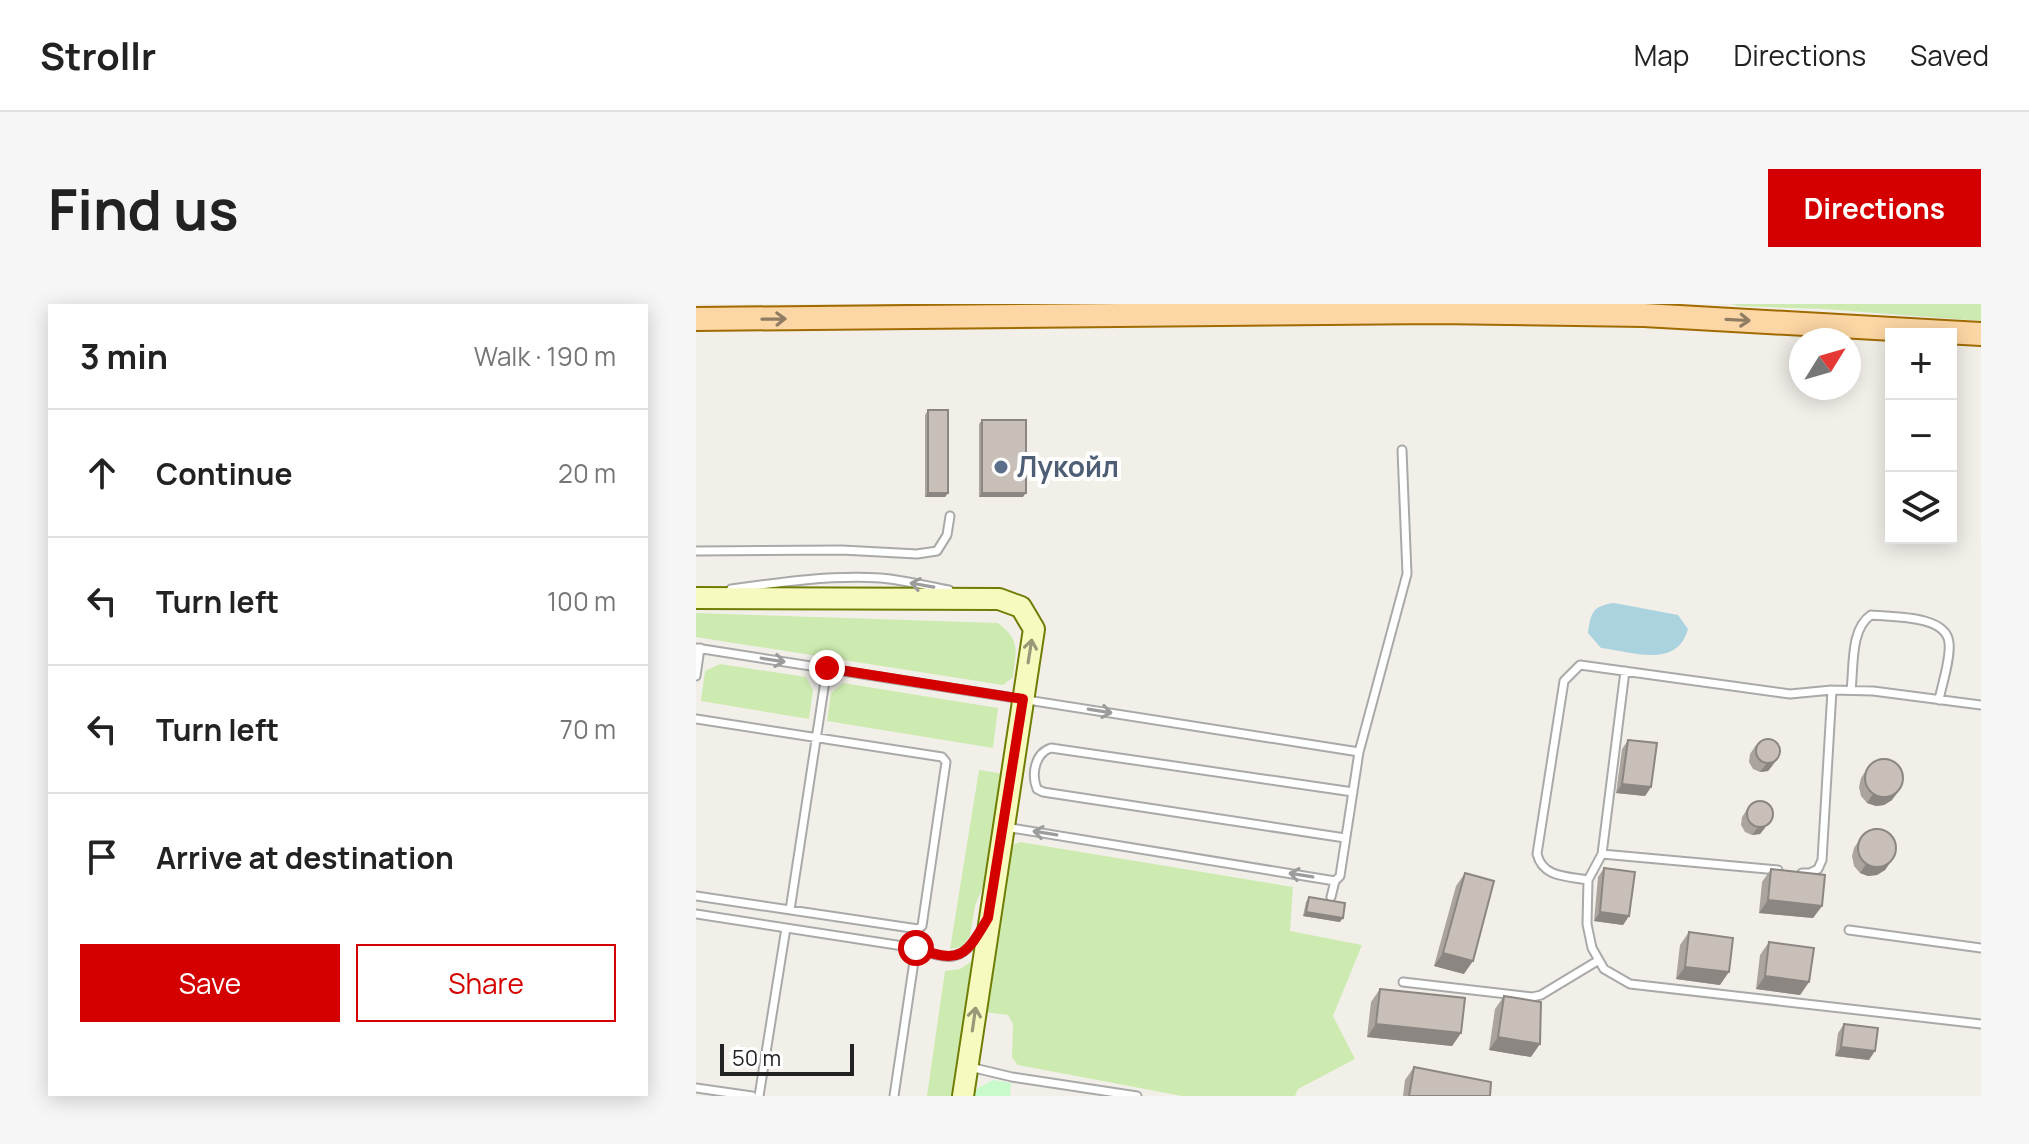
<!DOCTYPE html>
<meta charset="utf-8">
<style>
body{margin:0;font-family:Manrope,sans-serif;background:#f6f6f6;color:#222}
.controls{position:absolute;right:24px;top:24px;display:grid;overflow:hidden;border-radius:0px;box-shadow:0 4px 20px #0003}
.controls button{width:72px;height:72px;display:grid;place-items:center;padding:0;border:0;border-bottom:2px solid #e0e0e0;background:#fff;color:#222;font:40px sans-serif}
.compass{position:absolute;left:1093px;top:24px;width:72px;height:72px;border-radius:50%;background:#fff;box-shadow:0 4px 20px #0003;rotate:53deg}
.scale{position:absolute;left:24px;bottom:20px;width:134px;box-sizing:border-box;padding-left:8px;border:4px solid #222;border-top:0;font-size:22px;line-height:28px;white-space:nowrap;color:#222;-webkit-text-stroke:6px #fff;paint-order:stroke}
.stop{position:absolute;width:24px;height:24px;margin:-18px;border:6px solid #d40000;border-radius:50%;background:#fff}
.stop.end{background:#d40000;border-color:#fff;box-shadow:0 2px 8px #0008}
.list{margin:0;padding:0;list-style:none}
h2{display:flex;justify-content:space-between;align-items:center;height:104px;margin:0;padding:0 32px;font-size:34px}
h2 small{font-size:26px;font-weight:400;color:#767676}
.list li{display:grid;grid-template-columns:52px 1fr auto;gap:24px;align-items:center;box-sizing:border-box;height:128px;padding:0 32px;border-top:2px solid #e0e0e0}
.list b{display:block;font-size:30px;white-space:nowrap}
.list em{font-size:26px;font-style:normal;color:#767676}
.actions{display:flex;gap:16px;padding:24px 32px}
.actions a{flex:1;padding:18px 0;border:2px solid #d40000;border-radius:0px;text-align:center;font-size:28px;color:#d40000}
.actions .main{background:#d40000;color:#fff}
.icon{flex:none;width:44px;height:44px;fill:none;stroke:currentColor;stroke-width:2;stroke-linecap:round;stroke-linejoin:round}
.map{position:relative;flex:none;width:1285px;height:792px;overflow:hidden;border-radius:0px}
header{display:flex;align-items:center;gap:48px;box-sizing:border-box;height:112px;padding:0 40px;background:#fff;border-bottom:2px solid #e0e0e0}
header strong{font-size:38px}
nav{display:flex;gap:44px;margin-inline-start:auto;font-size:28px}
.intro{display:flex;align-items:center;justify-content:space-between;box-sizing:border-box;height:192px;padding:0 48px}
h1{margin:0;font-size:56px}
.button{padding:20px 36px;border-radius:0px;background:#d40000;color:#fff;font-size:28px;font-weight:700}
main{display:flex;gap:48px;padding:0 48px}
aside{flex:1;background:#fff;border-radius:0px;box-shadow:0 4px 20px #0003}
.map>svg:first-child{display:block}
.grass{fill:#cdebb0}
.park{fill:#c8facc}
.water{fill:#aad3df}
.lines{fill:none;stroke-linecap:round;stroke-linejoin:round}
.lane-casing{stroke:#a9a9a9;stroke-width:11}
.secondary-casing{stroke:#707d05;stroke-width:24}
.primary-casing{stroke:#a06b00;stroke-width:26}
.lane{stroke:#fff;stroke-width:7}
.secondary{stroke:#f7fabf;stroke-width:20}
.primary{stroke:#fcd6a4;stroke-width:22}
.wall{fill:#aba49e}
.shaded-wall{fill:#8b8681}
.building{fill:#c7bfb8;stroke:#8b8681;stroke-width:2}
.oneway{stroke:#8f7c63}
.oneway2{stroke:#9c9c9c}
.oneway3{stroke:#979978}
.route{stroke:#d40000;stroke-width:10}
.service-dot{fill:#5c6f8a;stroke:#fff;stroke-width:3}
.labels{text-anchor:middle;stroke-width:8;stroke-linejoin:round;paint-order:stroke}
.service-label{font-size:28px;font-weight:bold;fill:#4e5e75;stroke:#fff;text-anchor:start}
</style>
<header>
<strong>Strollr</strong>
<nav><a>Map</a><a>Directions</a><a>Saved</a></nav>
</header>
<div class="intro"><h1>Find us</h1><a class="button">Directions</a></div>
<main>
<aside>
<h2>3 min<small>Walk · 190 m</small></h2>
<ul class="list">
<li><svg class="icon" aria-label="ahead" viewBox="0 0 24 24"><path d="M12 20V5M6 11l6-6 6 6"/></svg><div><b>Continue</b></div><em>20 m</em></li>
<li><svg class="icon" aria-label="left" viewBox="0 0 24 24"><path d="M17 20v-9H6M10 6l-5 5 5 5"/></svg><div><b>Turn left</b></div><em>100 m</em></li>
<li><svg class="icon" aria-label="left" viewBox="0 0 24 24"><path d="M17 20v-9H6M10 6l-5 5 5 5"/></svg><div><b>Turn left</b></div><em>70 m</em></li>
<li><svg class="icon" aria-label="arrive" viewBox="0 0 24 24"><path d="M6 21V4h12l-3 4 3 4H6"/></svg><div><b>Arrive at destination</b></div></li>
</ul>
<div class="actions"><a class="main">Save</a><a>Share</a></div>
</aside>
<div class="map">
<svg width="1285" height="792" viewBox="0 0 1285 792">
<rect width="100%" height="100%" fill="#f2efe9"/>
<path class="grass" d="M1035,0H1285V17L1128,5L1043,2Z
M0,309L302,319C325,337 320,346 317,373L307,381L0,333Z
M24,360L110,373L117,386L113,415L5,397L9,367Z
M147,379L302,404L297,444L131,417L135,389Z
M283,466L309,470L293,568L279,602L274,632L265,643L254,645Z
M324,538L597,583L594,627L666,641L637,712L659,755L602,785L599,792H486L322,761L316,754L317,720L312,711L288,708L311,550L317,541Z
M276,657L255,792H231L249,667L264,665Z"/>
<path class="park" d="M297,776L315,779L314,792H276L282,784Z"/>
<path class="water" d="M918,299L982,311L992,325C981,365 937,348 905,344L892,329C895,309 896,302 918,299Z"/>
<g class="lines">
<g class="lane-casing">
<path id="lane" d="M0,247L146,246L221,250L241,247L251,231L254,212
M35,285C85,278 134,271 185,274C208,276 231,282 253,286
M0,344L663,448L644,572L639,577L309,523
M929,367L906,550L892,576L891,620L896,644L908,665L934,680L1285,720
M0,372L4,344
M1155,386C1158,363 1154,325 1175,311C1196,313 1251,311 1253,339C1255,354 1246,380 1243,396
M0,415L246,453L250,458L226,622L222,625L0,592
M663,448L711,270L706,146
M649,534L347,488L341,485C335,470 339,449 355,444L657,488
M906,550L1082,566
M1106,569H1114L1122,565L1126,556L1136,386
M892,576C871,572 847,574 841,550L868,377L884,361L1094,390L1136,386L1177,387L1285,401
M635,593L639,577
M94,606L131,364
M0,610L220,644C252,656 266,659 285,627
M1153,626L1285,644
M707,678L836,693L845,691L903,656
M274,763L316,773L441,792
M0,784L56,792
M63,792L90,624
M198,792L220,644"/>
</g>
<g class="secondary-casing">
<path id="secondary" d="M0,294L303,295L325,303L338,325L267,792"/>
</g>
<g class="primary-casing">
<path id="primary" d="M0,15L740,8L948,11L1285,30"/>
</g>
<use href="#lane" class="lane"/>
<use href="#secondary" class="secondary"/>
<use href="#primary" class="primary"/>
</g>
<path class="wall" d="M232,106L252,189L249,193H229V111Z
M286,116L327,193H283V120Z
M932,436L955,483L949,492L920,489L926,445Z
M1060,441L1077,461L1072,467L1064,468L1057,465L1053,458L1054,450Z
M1171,465L1196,496L1188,501L1180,502L1171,499L1165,492L1163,483L1165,474Z
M1052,504L1069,524L1064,530L1056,531L1049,528L1045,521L1046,513Z
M1164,535L1195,557L1189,566L1181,571L1172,572L1164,569L1158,562L1156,552L1158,544Z
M908,564L933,612L927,621L898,617L902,573Z
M1075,565L1126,602L1117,614L1063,609L1066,578Z
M769,569L768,670L738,662L760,582Z
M613,593L644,618L607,612L610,598Z
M993,628L1024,681L980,675L984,641Z
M1073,638L1113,678L1104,691L1060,685L1064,651Z
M684,685L765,729L756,742L671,733L675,698Z
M808,692L835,753L793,746L799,705Z
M1148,720L1173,756L1139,752L1142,729Z
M718,763L794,792H707L709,776Z"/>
<path class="shaded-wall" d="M232,189H252L249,193H229Z
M286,189H330L327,193H283Z
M1083,453L1072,467L1064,468L1070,460Z
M926,480L955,483L949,492L920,489Z
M1202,488L1196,496L1188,501L1180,502L1171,499L1177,490Z
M1075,516L1064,530L1056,531L1062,523Z
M1195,557L1189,566L1181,571L1172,572L1164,569L1170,560Z
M1072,596L1126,602L1117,614L1063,609Z
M610,608L647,614L644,618L607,612Z
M904,608L933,612L927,621L898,617Z
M747,649L777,657L768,670L738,662Z
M989,663L1033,668L1024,681L980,675Z
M1069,672L1113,678L1104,691L1060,685Z
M680,720L765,729L756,742L671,733Z
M802,733L844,740L835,753L793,746Z
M1145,743L1179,747L1173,756L1139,752Z"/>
<path class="building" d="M232,106H252V189H232Z
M286,116H330V189H286Z
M1060 447a12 12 0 1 1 24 0a12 12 0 1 1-24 0Z
M932,436L961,439L955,483L926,480Z
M1169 474a19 19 0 1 1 38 0a19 19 0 1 1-38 0Z
M1051 510a13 13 0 1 1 26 0a13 13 0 1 1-26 0Z
M1162 544a19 19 0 1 1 38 0a19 19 0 1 1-38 0Z
M908,564L939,568L933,612L904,608Z
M1075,565L1129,571L1126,602L1072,596Z
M769,569L798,577L777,657L747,649Z
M613,593L649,599L647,614L610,608Z
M993,628L1037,634L1033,668L989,663Z
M1073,638L1118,644L1113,678L1069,672Z
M684,685L769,694L765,729L680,720Z
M808,692L845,698L844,740L802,733Z
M1148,720L1182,724L1179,747L1145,743Z
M718,763L795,778L794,792H713Z"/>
<defs><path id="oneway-shaft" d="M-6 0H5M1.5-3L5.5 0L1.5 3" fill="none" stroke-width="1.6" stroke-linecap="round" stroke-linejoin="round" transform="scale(2)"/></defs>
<g class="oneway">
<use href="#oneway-shaft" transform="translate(78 15) rotate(-1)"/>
<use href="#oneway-shaft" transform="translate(1042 16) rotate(3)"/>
</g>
<g class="oneway2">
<use href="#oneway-shaft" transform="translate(226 281) rotate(-170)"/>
<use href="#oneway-shaft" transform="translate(77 356) rotate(9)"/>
<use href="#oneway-shaft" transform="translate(404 407) rotate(9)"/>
<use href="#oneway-shaft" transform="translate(349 529) rotate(-171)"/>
<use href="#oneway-shaft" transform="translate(605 571) rotate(-171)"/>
</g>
<g class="oneway3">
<use href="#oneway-shaft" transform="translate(334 347) rotate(-81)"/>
<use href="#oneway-shaft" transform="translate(278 715) rotate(-82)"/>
</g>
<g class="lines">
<path class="route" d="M131,364L327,395L292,614C269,653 264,660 220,644"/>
</g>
<circle class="service-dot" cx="305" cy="163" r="8"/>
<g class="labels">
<g class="service-label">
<text x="321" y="173">Лукойл</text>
</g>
</g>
</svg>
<div class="controls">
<button>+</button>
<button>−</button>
<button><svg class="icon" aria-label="layers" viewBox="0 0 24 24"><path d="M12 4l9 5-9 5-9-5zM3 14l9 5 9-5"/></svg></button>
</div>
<svg class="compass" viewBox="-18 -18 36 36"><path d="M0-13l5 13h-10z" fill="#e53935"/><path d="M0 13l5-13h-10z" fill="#767676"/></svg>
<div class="scale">50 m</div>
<div class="stop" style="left:220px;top:644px"></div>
<div class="stop end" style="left:131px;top:364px"></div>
</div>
</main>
